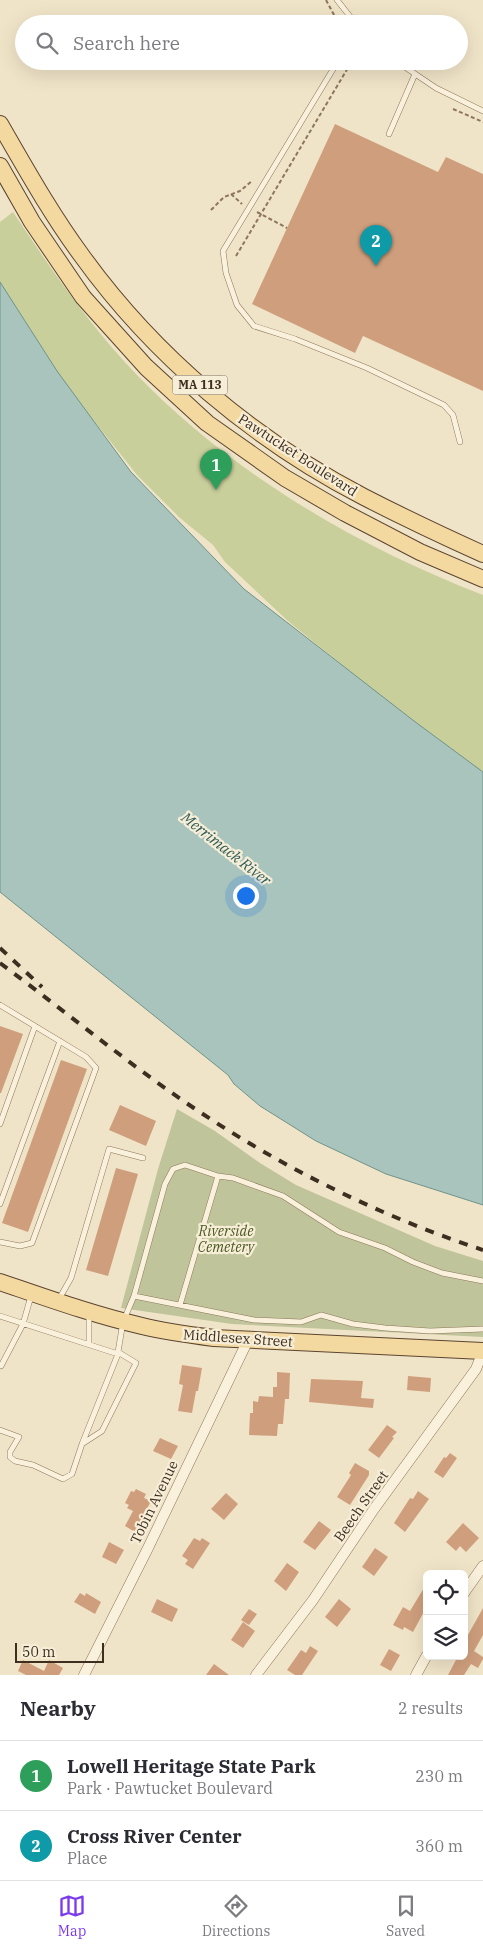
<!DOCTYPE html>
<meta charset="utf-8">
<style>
body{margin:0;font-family:"IBM Plex Serif",serif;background:#f7f7f7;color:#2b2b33}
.controls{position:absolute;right:15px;bottom:15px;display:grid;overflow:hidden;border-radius:8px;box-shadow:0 5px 20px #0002}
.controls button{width:45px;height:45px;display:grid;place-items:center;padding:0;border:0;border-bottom:1px solid #e1e1e2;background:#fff;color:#2b2b33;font:25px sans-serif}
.scale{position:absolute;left:15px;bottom:12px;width:89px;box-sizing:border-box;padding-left:5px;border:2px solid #3d2e20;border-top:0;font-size:14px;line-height:18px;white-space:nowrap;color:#3d2e20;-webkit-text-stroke:4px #f7eed8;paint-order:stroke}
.you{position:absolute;left:245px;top:895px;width:18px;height:18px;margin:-12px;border:4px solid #fff;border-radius:50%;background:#1a73e8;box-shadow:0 0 0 8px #1a73e833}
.badge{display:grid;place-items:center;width:32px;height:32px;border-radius:50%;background:#7c3aed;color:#fff;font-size:16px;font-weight:700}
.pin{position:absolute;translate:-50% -41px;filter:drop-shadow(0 1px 2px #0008)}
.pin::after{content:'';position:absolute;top:26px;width:18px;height:15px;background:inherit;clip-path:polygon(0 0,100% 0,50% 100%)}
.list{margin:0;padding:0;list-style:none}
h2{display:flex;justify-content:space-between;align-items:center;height:65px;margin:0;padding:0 20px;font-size:21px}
h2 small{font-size:16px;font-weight:400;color:#7c7c81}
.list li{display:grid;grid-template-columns:32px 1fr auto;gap:15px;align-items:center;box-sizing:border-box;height:70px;padding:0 20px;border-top:1px solid #e1e1e2}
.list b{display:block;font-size:19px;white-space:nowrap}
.list p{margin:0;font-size:16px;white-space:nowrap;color:#7c7c81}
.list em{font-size:16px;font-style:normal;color:#7c7c81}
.icon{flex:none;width:28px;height:28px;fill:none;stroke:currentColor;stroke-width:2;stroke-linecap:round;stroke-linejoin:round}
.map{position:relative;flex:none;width:483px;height:1675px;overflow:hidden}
.search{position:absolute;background:#fff;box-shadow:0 5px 20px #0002;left:15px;right:15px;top:15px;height:55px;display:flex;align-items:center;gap:12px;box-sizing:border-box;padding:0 18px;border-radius:28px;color:#7c7c81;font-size:19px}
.sheet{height:205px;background:#fff}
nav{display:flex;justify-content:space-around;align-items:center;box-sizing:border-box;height:70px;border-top:1px solid #e1e1e2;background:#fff;font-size:14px;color:#7c7c81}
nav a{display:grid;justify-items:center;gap:2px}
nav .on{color:#7c3aed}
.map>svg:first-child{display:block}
.green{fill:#c9cf9b}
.cemetery{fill:#bfc49a}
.water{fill:#a9c4bc;stroke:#6f938a}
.building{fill:#cf9f7d}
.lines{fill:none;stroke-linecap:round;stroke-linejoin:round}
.service-casing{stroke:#8d765c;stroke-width:6}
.minor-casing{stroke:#8d765c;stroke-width:11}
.primary-casing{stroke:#5b4430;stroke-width:18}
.path{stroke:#8d765c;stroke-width:2;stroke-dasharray:4 2.5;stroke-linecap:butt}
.service{stroke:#faf1dc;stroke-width:5}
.minor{stroke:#faf1dc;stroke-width:10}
.primary{stroke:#f3d9a0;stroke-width:16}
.rail{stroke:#3d2e20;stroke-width:4;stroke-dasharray:9 9;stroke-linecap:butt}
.labels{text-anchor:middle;stroke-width:4.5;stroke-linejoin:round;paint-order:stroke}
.shield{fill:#f7eed8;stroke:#756857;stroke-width:1}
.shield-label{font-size:12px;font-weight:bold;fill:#3d2e20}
.street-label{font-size:14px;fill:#3d2e20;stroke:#f7eed8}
.park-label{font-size:14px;font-style:italic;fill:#4d5a26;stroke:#f7eed8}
.water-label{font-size:15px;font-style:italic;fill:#2f5d5a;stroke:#f7eed8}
</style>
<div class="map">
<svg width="483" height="1675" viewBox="0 0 483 1675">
<rect width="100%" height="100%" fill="#f0e4c8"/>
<path class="green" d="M13,212C51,269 89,325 137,375C232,473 356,546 483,595V774L467,766L289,622L225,562L213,545L180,518L137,475L0,303V222Z"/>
<path class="cemetery" d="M177,1109L215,1131L260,1163L296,1185L435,1246L483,1261V1337L232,1324L121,1308L158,1169Z"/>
<path class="water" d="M0,282L57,371L131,472L244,589L414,721L483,772V1205L386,1174L316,1141L260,1106L234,1084L228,1075L0,892Z"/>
<path class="building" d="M335,124L438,172L446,157L483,174V391L363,336L355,353L252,304Z
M0,1026L23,1034L1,1093H0Z
M61,1060L87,1069L28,1232L2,1223Z
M120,1105L156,1121L146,1146L109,1130Z
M116,1168L138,1174L108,1276L86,1270Z
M182,1365L202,1368L198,1391H196L192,1413L178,1411L183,1385L179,1384Z
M277,1372L290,1373L289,1399H285L283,1424H278L277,1436L249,1435L250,1413H253V1401L258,1402L259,1396L273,1397V1387H277Z
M408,1376L431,1378L430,1392L407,1390Z
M311,1379L363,1381L361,1398L374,1399L373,1408L309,1402Z
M387,1425L397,1432L392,1437L394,1438L379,1458L368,1450Z
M160,1438L178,1446L171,1459L153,1451Z
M450,1453L457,1458L443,1478L434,1472L444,1457L446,1458Z
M355,1463L369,1471V1475L350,1505L337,1497L351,1475L349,1473Z
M136,1489L146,1494L144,1498L151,1501L135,1532L125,1526L133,1511L127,1508L129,1505L125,1503L131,1491L134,1492Z
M418,1491L429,1499L405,1532L394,1523L410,1498L413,1499Z
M226,1493L238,1504L224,1520L211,1509Z
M319,1521L331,1530L315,1550L303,1542Z
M463,1523L479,1538L466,1552L460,1546L456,1551L446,1542Z
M194,1538L200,1541L202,1538L210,1543L193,1569L185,1564L188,1560L182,1556Z
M109,1542L124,1550L116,1564L102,1557Z
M375,1548L388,1557L374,1576L362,1567Z
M287,1563L299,1572L286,1591L274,1581Z
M427,1583V1606L413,1632L404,1627L403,1630L393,1625L403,1607L410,1611Z
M80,1593L85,1596L86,1593L101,1602L95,1614L74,1602Z
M157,1599L178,1609L172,1622L151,1612Z
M339,1599L351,1609L337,1627L325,1617Z
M483,1608V1635L474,1651L483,1657V1659L478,1668L471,1664L464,1675H448L458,1656H464V1642Z
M249,1609L257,1614L249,1625L241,1620Z
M243,1622L255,1631L243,1648L231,1640Z
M310,1646L318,1651L302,1675H295L287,1670L301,1650L306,1653Z
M389,1649L400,1655L391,1671L380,1665Z
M23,1660L44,1671L49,1660L63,1668L59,1675H26L18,1671Z
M214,1664L229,1675H206Z"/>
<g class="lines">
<g class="service-casing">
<path id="service" d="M337,0L356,24
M338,61L223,251L226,273L237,305L254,326L295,339L367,368L444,405L453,415L460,442
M396,61L436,88L483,111
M389,134L415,74
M0,1005L86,1057L96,1068L32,1243L20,1246L0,1242
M0,1124L35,1026
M218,1176L233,1178L283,1196L339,1232L385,1248L413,1262L442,1273L483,1281
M0,1204L60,1041
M59,1299L71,1278L109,1149L143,1158
M180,1305L218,1176L185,1165L173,1169L165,1184L134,1296L254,1320L301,1322L321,1315L353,1324L385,1328L430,1331L483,1329
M0,1316L118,1354L82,1444L72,1474L63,1479L33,1465L15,1461L10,1457V1452L19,1437L0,1430
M89,1344V1315
M1,1366L23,1324L31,1296
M82,1444L102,1431L136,1363L118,1352L123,1322L134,1296"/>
</g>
<g class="minor-casing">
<path id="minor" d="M464,1593L483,1566
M84,1675L148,1548L248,1340
M256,1675L313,1600L374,1509L476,1369L483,1351
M416,1675L427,1655"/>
</g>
<g class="primary-casing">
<path id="primary" d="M0,124C26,169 51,214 82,256C154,356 254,440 364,497C403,517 443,536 483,554
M0,166L32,222L83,297L146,367L207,423L285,478L345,513L420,552L483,579
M0,1282C47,1298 94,1315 142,1326C166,1332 190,1335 214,1338L483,1351"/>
</g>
<path class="path" d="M326,0L339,24
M453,109L483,122
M231,194L242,204
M211,210L224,197L240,191L252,181
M257,212L287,228
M236,256L352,61"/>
<use href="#service" class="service"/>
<use href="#minor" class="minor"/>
<use href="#primary" class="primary"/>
<path class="rail" d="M0,948L42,987
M0,963C58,1006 114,1052 172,1093C267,1160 373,1214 483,1250"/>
</g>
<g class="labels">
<rect class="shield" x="172.5" y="375.5" width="55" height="19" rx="4"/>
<g class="shield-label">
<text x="200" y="389">MA 113</text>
</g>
<g class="street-label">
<text transform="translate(298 455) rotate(33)" y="5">Pawtucket Boulevard</text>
<text transform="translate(238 1338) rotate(4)" y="5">Middlesex Street</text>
<text transform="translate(154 1502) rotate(-64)" y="5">Tobin Avenue</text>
<text transform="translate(361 1506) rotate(-55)" y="5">Beech Street</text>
</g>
<g class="park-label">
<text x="226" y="1236">Riverside<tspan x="226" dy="16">Cemetery</tspan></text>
</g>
<g class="water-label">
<text transform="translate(226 849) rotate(38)" y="5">Merrimack River</text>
</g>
</g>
</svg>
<div class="controls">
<button><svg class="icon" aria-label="locate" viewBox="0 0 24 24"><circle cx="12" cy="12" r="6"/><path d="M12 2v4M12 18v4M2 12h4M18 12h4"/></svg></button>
<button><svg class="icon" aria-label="layers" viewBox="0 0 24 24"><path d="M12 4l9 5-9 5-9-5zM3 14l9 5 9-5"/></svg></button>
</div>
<div class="scale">50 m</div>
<div class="you"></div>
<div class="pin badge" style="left:216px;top:490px;background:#2e9e5b">1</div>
<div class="pin badge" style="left:376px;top:266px;background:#0f9aa8">2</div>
<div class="search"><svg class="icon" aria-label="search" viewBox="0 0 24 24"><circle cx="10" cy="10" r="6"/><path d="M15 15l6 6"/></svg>Search here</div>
</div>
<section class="sheet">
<h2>Nearby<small>2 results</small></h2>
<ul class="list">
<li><span class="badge" style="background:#2e9e5b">1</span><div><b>Lowell Heritage State Park</b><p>Park · Pawtucket Boulevard</p></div><em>230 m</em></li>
<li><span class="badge" style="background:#0f9aa8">2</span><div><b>Cross River Center</b><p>Place</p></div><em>360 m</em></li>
</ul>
</section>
<nav>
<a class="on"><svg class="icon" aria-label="map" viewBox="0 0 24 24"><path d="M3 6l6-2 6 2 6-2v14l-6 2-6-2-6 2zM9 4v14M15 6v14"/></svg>Map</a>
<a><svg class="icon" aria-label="directions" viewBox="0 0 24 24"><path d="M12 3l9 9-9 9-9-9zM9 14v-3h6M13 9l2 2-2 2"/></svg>Directions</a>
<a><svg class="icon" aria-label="saved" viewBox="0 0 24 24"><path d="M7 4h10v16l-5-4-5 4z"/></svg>Saved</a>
</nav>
